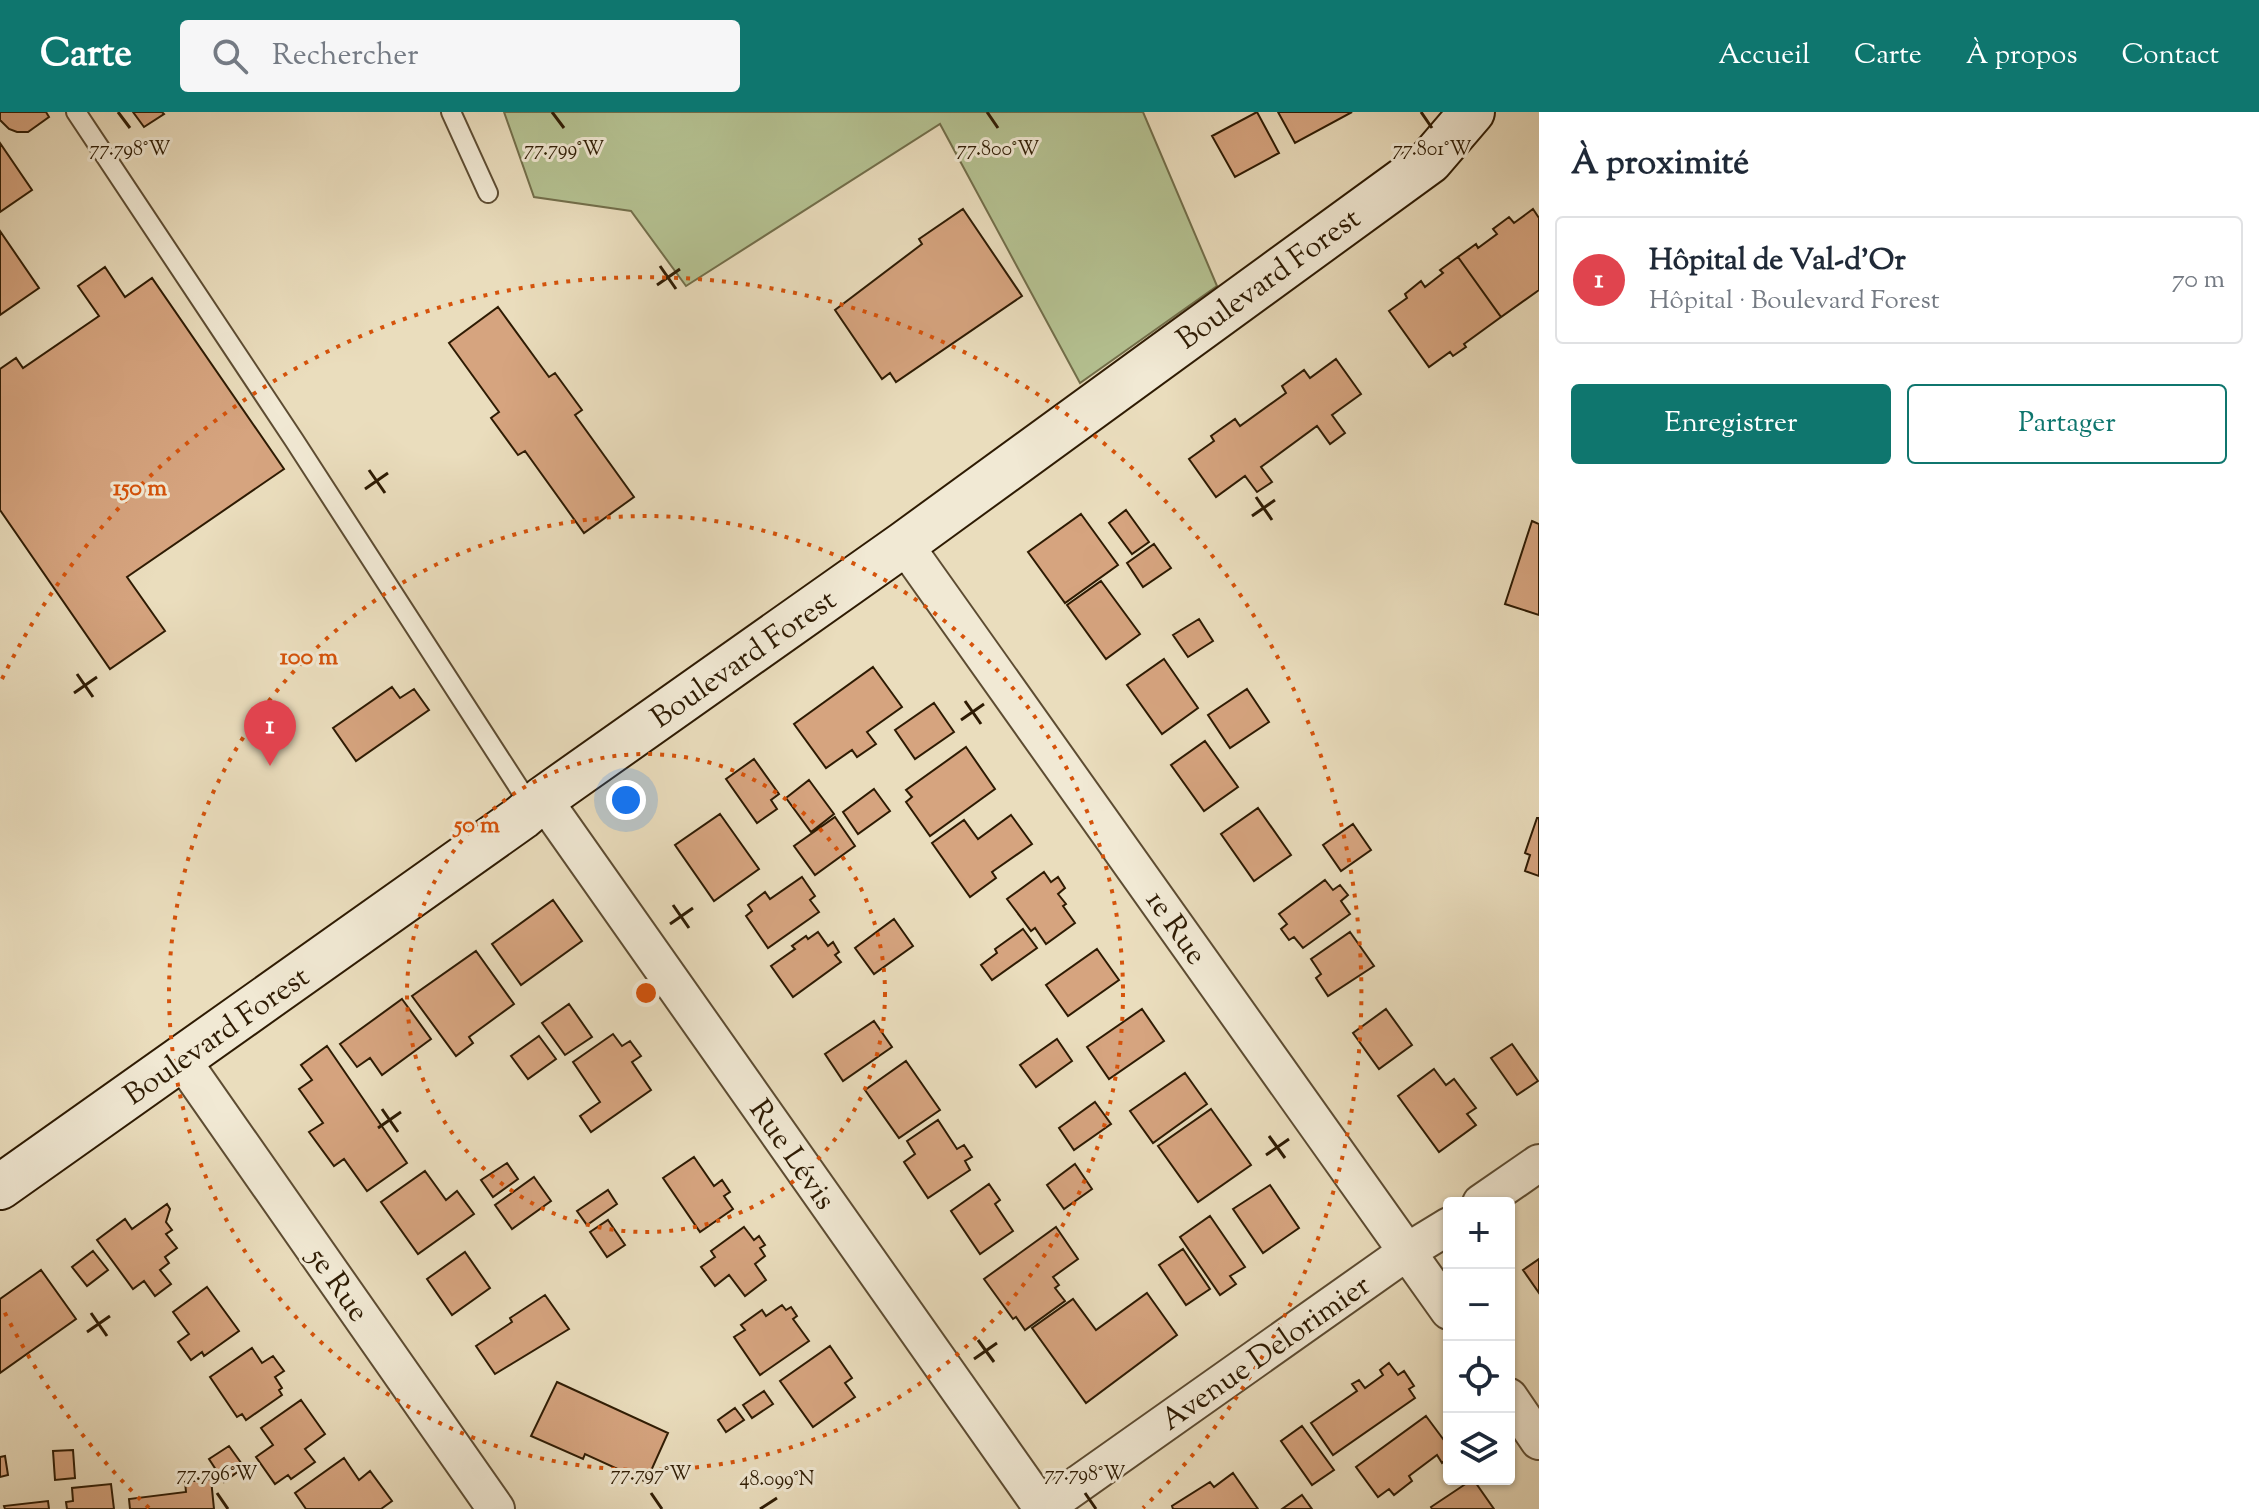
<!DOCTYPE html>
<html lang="fr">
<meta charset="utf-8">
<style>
body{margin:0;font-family:"Sorts Mill Goudy",serif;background:#f6f6f7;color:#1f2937}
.controls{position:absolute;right:24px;bottom:24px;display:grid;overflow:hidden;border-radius:8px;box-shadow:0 2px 6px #0004}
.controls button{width:72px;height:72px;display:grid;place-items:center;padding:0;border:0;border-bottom:2px solid #e0e1e3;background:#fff;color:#1f2937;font:40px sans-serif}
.you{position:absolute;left:626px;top:688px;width:28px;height:28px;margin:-20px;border:6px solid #fff;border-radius:50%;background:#1a73e8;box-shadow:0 0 0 12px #1a73e833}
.badge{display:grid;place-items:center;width:52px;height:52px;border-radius:50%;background:#0f766e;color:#fff;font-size:26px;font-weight:700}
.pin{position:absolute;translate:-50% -66px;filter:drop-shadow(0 2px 4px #0008)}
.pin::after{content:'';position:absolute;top:42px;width:28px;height:24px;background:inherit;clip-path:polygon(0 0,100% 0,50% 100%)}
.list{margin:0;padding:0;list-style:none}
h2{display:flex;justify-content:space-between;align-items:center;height:104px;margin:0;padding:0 32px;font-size:34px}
h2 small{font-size:26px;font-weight:400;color:#747a83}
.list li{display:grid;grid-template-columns:52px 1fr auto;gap:24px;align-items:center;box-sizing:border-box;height:128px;margin:0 16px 16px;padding:0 16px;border:2px solid #e0e1e3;border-radius:8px}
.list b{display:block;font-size:30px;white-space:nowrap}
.list p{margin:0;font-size:26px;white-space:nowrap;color:#747a83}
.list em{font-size:26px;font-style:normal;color:#747a83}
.actions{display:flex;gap:16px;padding:24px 32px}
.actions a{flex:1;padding:18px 0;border:2px solid #0f766e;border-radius:8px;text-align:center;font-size:28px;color:#0f766e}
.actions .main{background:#0f766e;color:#fff}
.icon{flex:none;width:44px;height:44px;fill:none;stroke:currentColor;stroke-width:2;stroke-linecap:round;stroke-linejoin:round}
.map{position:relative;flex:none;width:1539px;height:1397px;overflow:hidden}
header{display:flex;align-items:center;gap:48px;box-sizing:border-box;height:112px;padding:0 40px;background:#0f766e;color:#fff}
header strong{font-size:38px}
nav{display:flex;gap:44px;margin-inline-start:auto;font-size:28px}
.search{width:560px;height:72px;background:#f6f6f7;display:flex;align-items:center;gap:20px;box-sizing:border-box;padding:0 28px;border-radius:8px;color:#747a83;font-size:30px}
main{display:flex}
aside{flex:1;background:#fff}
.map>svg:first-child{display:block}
.green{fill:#b5c292;stroke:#726e4a;stroke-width:2}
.building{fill:#d6a47f;stroke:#2e1b03;stroke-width:2}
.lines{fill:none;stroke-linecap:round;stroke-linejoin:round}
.lane-casing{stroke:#5d4c32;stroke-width:22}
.street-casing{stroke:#5d4c32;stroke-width:40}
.secondary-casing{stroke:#2e1b03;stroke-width:48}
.lane{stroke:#f1e9d4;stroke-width:18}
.street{stroke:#f1e9d4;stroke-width:36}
.secondary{stroke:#f1e9d4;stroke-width:44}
.ticks{fill:none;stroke:#2e1b03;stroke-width:3}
.ring{fill:none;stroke:#d5530b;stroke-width:4;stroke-dasharray:4 8}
.labels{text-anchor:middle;stroke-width:6;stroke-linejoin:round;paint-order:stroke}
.street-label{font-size:30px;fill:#2e1b03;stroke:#f1e9d4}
.ticks-label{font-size:20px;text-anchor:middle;fill:#2e1b03;stroke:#f1e9d4;stroke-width:6;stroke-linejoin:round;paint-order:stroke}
.centre{fill:#d5530b;stroke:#f1e9d4;stroke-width:4}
.ring-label{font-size:24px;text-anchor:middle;font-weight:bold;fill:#d5530b;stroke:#f1e9d4;stroke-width:6;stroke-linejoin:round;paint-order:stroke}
</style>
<header>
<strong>Carte</strong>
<div class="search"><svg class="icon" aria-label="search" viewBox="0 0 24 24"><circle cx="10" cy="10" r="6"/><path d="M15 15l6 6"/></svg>Rechercher</div>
<nav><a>Accueil</a><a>Carte</a><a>À propos</a><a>Contact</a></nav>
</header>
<main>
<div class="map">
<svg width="1539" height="1397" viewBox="0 0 1539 1397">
<rect width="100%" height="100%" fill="#eaddbd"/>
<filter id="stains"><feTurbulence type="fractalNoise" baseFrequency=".0025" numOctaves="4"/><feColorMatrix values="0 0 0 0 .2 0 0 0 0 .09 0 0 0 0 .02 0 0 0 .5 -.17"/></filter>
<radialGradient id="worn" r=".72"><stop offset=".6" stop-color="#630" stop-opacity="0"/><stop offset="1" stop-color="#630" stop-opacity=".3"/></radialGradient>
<path class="green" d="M504,0H1143L1217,174L1080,271L940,12L686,174L631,99L534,85Z"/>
<path class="building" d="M0,0H46L49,5L28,20H17L9,17L0,8Z
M133,0H162L164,2L144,15Z
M1257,0L1279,41L1235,65L1212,24Z
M1278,0H1352L1295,31Z
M0,31L32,78L0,100Z
M963,97L1022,184L896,270L890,261L882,267L835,198L922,132L919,127Z
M1533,97L1539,106V178L1501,205L1458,145L1476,132L1478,136L1497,122L1493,117L1509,105L1514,111Z
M0,119L39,176L0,203Z
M1458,145L1501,205L1464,232L1466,235L1453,244L1450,240L1429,255L1389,199L1407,186L1405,182L1421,169L1425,175L1443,161L1440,158Z
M105,155L125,185L152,166L284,357L127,465L165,519L110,557L0,398V257L16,246L23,256L99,204L78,174Z
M498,195L549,265L555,261L582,298L575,303L634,385L584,421L525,339L518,343L491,306L499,300L449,231Z
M1336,247L1361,282L1332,303L1345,321L1330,332L1317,314L1261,355L1272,370L1257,380L1245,364L1216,385L1189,347L1214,329L1211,324L1235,307L1240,314L1286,281L1282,274L1304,258L1310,266Z
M1126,398L1149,430L1132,442L1109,411Z
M1081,402L1118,453L1065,491L1028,440Z
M1532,409L1539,412V503L1505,492Z
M1154,432L1171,456L1143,475L1127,451Z
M1101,469L1140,522L1106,547L1067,493Z
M1199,507L1213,529L1188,545L1173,523Z
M1164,547L1198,596L1162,622L1127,573Z
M873,555L902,595L867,620L876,632L857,645L852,638L826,656L794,612Z
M392,575L400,586L414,577L429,598L356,649L333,616Z
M1247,577L1269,610L1230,636L1208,603Z
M934,591L954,620L915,647L895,618Z
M1205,629L1238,675L1204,699L1171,653Z
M966,635L995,677L930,724L906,690L912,685L906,678Z
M754,647L779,682L771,688L777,697L757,711L726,667Z
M809,668L834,702L811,720L786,686Z
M874,677L890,699L858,722L843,700Z
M1258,696L1291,743L1254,769L1221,722Z
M720,702L759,757L714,789L675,733Z
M1011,703L1032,732L992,760L996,766L970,785L932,731L964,708L978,727Z
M835,705L855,734L815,763L794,734Z
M1537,706H1539V764L1525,759L1530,743L1525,741Z
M1353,712L1371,738L1341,759L1323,733Z
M1044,760L1051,770L1058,765L1065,776L1058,782L1066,792L1063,794L1075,811L1046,832L1035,816L1031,819L1007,787Z
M802,765L815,784L810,788L819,800L768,836L746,804L752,799L748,793L765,780L770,787Z
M1325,768L1333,778L1340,773L1348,783L1341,789L1350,802L1303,836L1294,825L1289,828L1281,817L1287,812L1279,802Z
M553,788L582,829L521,873L492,832Z
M894,807L913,834L874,862L855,836Z
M1023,817L1037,836L992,868L981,853L997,841L995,837Z
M818,820L828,834L833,830L839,840L835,843L841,850L793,885L771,854L795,837L792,834L806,824L808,827Z
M1350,820L1374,854L1328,884L1316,866L1321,862L1311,847Z
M1097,837L1119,868L1068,904L1046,873Z
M476,839L514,892L469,925L473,931L456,944L412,884Z
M402,887L431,927L382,963L370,946L357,955L340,932Z
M569,892L592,925L565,943L542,911Z
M1142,897L1164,929L1109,967L1087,935Z
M1386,897L1412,933L1379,957L1353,921Z
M874,909L892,935L843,969L825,942Z
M613,922L622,934L630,929L641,944L632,950L651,978L591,1020L580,1004L600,990L573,950Z
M539,924L556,947L528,967L511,944Z
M1057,927L1072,949L1036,975L1020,953Z
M1512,932L1538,969L1517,983L1491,946Z
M327,934L407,1051L367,1079L344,1047L334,1054L309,1020L323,1011L299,977L312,968L301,953Z
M906,949L940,998L899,1026L865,978Z
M1434,957L1446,973L1454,967L1476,996L1467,1002L1476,1013L1439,1040L1398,984Z
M1185,961L1207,992L1153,1031L1130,999Z
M1095,990L1111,1012L1074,1038L1059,1016Z
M1211,997L1251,1053L1198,1090L1158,1034Z
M938,1008L957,1037L964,1033L972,1045L965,1049L970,1058L928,1086L904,1050L915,1042L907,1029Z
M694,1045L714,1074L722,1068L730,1080L724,1084L733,1097L700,1120L663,1066Z
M507,1051L518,1067L493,1085L481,1068Z
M1075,1052L1092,1077L1064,1097L1047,1073Z
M425,1059L446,1088L457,1079L474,1102L418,1142L381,1090Z
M534,1065L551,1089L512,1117L495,1093Z
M989,1072L1000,1088L995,1092L1013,1119L980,1142L951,1099Z
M1270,1073L1299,1116L1263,1141L1233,1097Z
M608,1078L617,1092L587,1113L577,1099Z
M167,1092L170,1097L166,1110L172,1118L166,1122L177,1136L165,1145L169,1151L160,1158L171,1172L155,1184L144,1169L133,1177L97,1128L125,1107L132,1117Z
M1210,1104L1245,1155L1230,1164L1236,1172L1220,1183L1180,1125Z
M608,1108L625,1133L607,1145L590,1120Z
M744,1115L754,1128L759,1124L765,1133L760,1136L765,1144L755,1152L766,1168L745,1184L729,1163L715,1174L701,1155L715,1145L711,1139Z
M1056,1115L1078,1147L1053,1165L1059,1173L1055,1176L1065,1189L1025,1218L1016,1205L1013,1207L984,1167Z
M1183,1137L1210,1177L1186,1193L1159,1153Z
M93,1139L108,1158L87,1174L72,1155Z
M465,1140L490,1176L452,1203L427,1167Z
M1539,1147V1181L1523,1158Z
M41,1158L76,1207L0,1261V1187Z
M207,1175L239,1219L204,1244L202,1240L191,1248L178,1230L189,1222L173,1200Z
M1147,1181L1177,1223L1086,1291L1032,1216L1073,1187L1096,1218Z
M545,1183L569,1217L495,1262L476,1234L512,1210L510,1206Z
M782,1193L786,1198L791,1195L797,1204L793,1207L809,1229L760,1263L734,1225L745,1218L741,1213L762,1198L766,1204Z
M830,1234L852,1266L845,1271L855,1285L813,1315L780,1269Z
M252,1236L262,1251L273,1244L284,1259L275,1265L282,1276L279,1278L282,1283L246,1308L242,1302L237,1305L210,1265Z
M1389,1251L1398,1263L1404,1259L1414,1274L1409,1277L1415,1286L1333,1343L1311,1311L1357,1279L1352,1272L1359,1268L1365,1276L1383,1263L1380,1258Z
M557,1270L668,1321L646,1370L585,1342L583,1347L531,1324Z
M764,1279L773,1292L752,1306L743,1293Z
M301,1288L325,1322L305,1337L315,1350L291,1367L288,1363L275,1372L256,1345L273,1333L261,1316Z
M735,1296L744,1308L726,1320L718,1308Z
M1426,1304L1449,1335V1345L1442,1351L1437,1343L1409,1364L1412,1369L1394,1383L1389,1377L1378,1385L1356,1355Z
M1302,1314L1334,1358L1312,1373L1281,1329Z
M229,1334L244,1355L224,1370L209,1347Z
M73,1338L75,1366L55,1368L53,1339Z
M5,1344L8,1363L0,1365V1345Z
M344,1346L359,1368L370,1359L392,1389L381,1397H306L295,1381Z
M1233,1361L1258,1397H1173L1172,1394L1210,1370L1214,1375Z
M211,1367L214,1397H130L129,1387L186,1380L185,1370Z
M1473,1367L1494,1397H1432L1431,1395Z
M111,1372L114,1397H67L66,1390L73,1389L72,1376Z
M1302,1383L1312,1397H1282Z
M48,1389L49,1397H5L4,1394Z"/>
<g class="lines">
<g class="lane-casing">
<path id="lane" d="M76,0L294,328L532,696
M451,0L488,81"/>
</g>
<g class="street-casing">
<path id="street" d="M904,432L1449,1199
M543,687L1043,1397
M182,948L496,1397
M1481,1091L1539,1051
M1509,1285L1539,1329
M1043,1397L1408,1139L1449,1114"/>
</g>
<g class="secondary-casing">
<path id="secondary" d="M0,1075L522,705L543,687L904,432L1430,49L1472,0"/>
</g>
<use href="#lane" class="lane"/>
<use href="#street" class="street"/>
<use href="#secondary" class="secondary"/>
</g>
<path class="ticks" d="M118,0L130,16M552,0L564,16M987,0L998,16M1421,0L1432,16M660,154L676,177M657,173L680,157M369,358L385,381M365,377L388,361M1256,385L1272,408M1252,404L1275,388M77,562L93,585M74,581L97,565M965,589L981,612M961,608L984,592M673,793L689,816M670,812L693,796M382,997L398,1020M378,1016L401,1000M1269,1024L1285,1046M1266,1043L1289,1027M91,1201L107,1224M87,1220L110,1204M978,1228L994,1250M974,1247L997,1231M217,1381L228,1397M651,1381L662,1397M1085,1381L1096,1397M760,1397L777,1386"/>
<g class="ring">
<circle cx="646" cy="881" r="239"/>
<circle cx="646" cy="881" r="477"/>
<path d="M149 1396A716 716 0 0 1 2 1195M2 567A716 716 0 1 1 1143 1396"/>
</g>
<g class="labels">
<g class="street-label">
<text transform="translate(1268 166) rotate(-36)" y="10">Boulevard Forest</text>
<text transform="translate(743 546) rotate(-35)" y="10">Boulevard Forest</text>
<text transform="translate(1177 815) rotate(55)" y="10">1e Rue</text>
<text transform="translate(216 923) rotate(-35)" y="10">Boulevard Forest</text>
<text transform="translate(793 1042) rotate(55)" y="10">Rue Lévis</text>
<text transform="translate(339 1172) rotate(55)" y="10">5e Rue</text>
<text transform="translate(1265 1240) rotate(-35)" y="10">Avenue Delorimier</text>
</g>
</g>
<g class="ticks-label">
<text x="130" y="43">77.798°W</text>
<text x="564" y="43">77.799°W</text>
<text x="998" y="43">77.800°W</text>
<text x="1432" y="43">77.801°W</text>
<text x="217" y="1368">77.796°W</text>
<text x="651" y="1368">77.797°W</text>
<text x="1085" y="1368">77.798°W</text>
<text x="777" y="1373">48.099°N</text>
</g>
<circle cx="646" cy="881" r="12" class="centre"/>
<g class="ring-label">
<text x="140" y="383">150 m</text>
<text x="309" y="552">100 m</text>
<text x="477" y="720">50 m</text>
</g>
<rect width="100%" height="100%" filter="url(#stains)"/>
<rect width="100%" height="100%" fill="url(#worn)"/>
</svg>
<div class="controls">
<button>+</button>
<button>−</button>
<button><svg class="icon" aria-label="locate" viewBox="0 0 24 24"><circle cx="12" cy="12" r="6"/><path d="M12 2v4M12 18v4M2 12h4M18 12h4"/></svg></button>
<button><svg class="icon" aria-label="layers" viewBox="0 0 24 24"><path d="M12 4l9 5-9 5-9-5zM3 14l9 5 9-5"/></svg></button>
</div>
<div class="you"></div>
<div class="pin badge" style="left:270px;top:654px;background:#e0444e">1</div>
</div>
<aside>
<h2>À proximité<small></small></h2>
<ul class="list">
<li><span class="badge" style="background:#e0444e">1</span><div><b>Hôpital de Val-d’Or</b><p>Hôpital · Boulevard Forest</p></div><em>70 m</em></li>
</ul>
<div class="actions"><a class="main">Enregistrer</a><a>Partager</a></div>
</aside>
</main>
